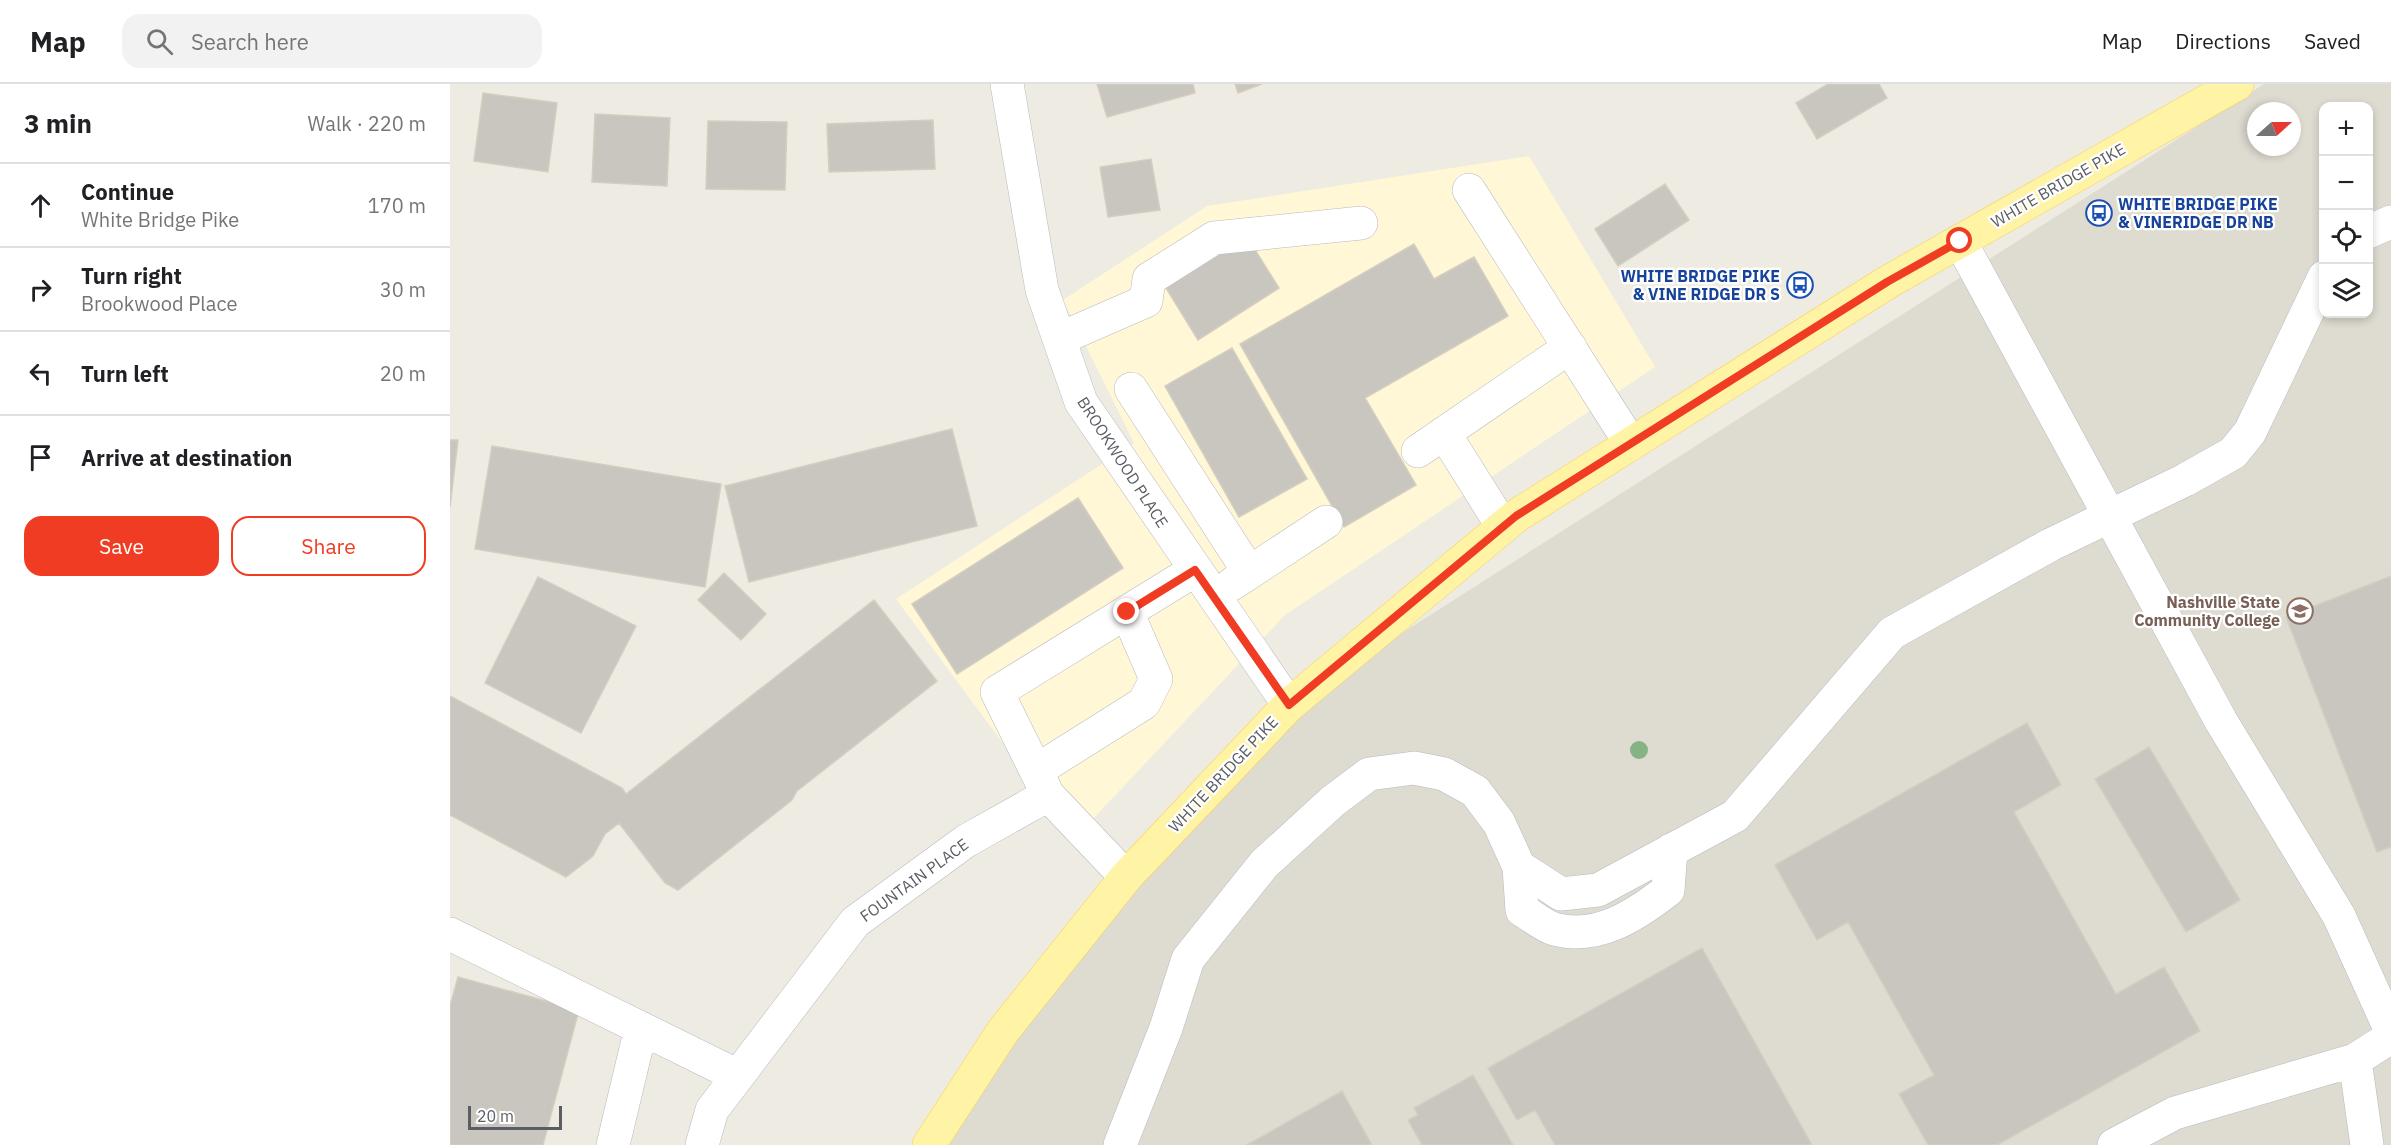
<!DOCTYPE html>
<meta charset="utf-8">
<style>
body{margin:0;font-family:"IBM Plex Sans",sans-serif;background:#f2f2f2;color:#202124}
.controls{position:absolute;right:18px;top:18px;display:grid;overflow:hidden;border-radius:12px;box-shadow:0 3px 9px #0003}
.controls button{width:54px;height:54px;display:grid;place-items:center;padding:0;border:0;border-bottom:2px solid #e0e0e0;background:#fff;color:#202124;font:30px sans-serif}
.compass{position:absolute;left:1797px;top:18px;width:54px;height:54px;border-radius:50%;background:#fff;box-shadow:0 3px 9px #0003;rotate:69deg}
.scale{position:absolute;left:18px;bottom:15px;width:94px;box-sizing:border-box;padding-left:6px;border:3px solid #5a5e64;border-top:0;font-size:16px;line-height:21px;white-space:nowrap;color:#5a5e64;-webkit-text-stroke:4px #fff;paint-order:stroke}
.stop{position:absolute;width:18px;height:18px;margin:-14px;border:4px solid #f13c24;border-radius:50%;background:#fff}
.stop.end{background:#f13c24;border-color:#fff;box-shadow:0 2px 6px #0008}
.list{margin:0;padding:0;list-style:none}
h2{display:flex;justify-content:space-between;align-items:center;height:78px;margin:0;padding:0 24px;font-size:26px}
h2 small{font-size:20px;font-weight:400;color:#757577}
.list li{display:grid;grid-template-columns:39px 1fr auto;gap:18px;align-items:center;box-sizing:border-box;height:84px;padding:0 24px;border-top:2px solid #e0e0e0}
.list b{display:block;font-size:22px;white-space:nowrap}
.list p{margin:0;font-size:20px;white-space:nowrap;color:#757577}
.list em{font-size:20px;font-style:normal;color:#757577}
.actions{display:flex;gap:12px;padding:18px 24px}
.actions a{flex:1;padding:14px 0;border:2px solid #f13c24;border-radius:18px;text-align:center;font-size:21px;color:#f13c24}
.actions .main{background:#f13c24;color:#fff}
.icon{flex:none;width:33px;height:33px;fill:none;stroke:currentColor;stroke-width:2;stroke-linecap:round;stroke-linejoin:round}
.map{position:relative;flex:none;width:1941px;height:1061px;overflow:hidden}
header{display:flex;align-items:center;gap:36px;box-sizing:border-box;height:84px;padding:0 30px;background:#fff;border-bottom:2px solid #e0e0e0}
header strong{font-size:28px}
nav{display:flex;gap:33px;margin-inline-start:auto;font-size:21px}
.search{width:420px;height:54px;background:#f2f2f2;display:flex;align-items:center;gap:15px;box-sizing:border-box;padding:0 21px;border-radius:18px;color:#757577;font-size:22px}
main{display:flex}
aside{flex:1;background:#fff}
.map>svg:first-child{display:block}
.commercial{fill:#fff7d6}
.education{fill:#dedbd1;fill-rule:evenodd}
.building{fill:#c9c6bf;stroke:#d3cec0;stroke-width:1.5}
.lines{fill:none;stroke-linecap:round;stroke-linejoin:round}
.minor-casing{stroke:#b7babf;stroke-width:34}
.major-casing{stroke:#f8cf51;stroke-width:34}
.minor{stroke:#fff;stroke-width:33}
.major{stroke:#fff4a6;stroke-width:33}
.tree{fill:#86b384}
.route{stroke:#f13c24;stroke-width:8}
.labels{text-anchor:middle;stroke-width:4.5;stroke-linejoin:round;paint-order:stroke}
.street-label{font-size:16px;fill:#5a5e64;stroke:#fff}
.transit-label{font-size:16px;font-weight:bold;fill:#164399;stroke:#fff;text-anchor:start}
.education-label{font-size:16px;font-weight:bold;fill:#785e54;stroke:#fff;text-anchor:end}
</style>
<header>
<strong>Map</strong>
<div class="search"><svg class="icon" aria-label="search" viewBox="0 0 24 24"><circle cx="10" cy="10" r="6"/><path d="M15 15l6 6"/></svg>Search here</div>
<nav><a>Map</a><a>Directions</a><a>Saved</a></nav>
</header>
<main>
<aside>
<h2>3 min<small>Walk · 220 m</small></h2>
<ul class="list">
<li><svg class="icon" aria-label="ahead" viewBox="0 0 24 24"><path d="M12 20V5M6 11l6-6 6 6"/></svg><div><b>Continue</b><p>White Bridge Pike</p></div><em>170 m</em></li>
<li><svg class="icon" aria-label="right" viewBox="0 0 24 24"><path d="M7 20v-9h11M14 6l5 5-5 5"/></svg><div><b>Turn right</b><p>Brookwood Place</p></div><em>30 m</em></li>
<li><svg class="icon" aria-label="left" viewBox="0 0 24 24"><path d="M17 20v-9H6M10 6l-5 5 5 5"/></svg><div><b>Turn left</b></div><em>20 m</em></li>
<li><svg class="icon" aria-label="arrive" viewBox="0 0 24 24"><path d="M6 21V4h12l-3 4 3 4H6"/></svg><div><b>Arrive at destination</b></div></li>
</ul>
<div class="actions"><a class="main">Save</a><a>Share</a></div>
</aside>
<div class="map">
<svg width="1941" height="1061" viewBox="0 0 1941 1061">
<rect width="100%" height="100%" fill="#eeece2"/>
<path class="commercial" d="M1079,72L1205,283L835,531L624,755L446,515L684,359L613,216L757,122Z"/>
<path class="education" d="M1814,0H1941V1061H480L483,1055L839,621ZM1874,22H1918V230H1874ZM1806,27H1842V63H1806Z"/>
<path class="building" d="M647,0H743L745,9L657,33Z
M785,0H812L788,9Z
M1378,0H1429L1437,14L1367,55L1346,19Z
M33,9L107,19L98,88L24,77Z
M145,30L220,34L217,102L142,98Z
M483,36L485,85L379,88L377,40Z
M258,37L337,38L335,106L256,105Z
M701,75L710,126L658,133L650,83Z
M1215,100L1239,136L1168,182L1145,145Z
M797,153L829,204L748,256L716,204Z
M964,160L984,195L1024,173L1058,232L915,314L966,401L894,443L790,260Z
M782,264L857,395L789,433L715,302Z
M502,345L527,442L299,498L275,402Z
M0,356H8L0,423Z
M42,362L271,400L255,503L25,465Z
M628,414L673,484L507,590L462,520Z
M274,489L316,530L291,556L248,516Z
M1941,492V763L1927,768L1836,533Z
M88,493L186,542L131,649L35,599Z
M424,516L487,597L347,707L342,716L228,806L215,799L169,739L155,750L143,772L116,793L0,731V612L172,704L176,710Z
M1577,639L1611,701L1564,728L1666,910L1714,883L1750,947L1547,1061H1478L1449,1010L1484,991L1398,838L1367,856L1325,781Z
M1699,663L1790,816L1736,848L1645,695Z
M1252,864L1362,1061H1105L1085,1026L1067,1036L1038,984Z
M8,893L129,926L93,1061H0V922Z
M1023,991L1063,1061H972L958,1036L968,1031L964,1024Z
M892,1007L922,1061H797Z"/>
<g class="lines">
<g class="minor-casing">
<path id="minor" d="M557,0L592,206L631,318L839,621
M1019,106L1181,360
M1918,148L1941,138
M1510,157L1771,637L1889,832L1941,947
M609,255L696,217L699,195L764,154L911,139
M681,305L799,488
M994,349L1053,443
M968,367L1120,263
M782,500L876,438
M586,687L694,619L706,595L677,528
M598,711L547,608L745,486
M1069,783L1072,826C1082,832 1094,842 1104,845C1147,857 1186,831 1218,806L1221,766
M0,850L288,992
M1905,976L1917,1061
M163,1061L191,944
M252,1061L262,1026L405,838L516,757L598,711L676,793
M670,1061L716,944L738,875L814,780L883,717L919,690L964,684L994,690L1025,707L1049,739L1069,783L1111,810L1148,806L1285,732L1442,549L1600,461L1735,396L1783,369L1800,348L1874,193
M1664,1061L1725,1029L1905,976L1941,953"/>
</g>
<g class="major-casing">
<path id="major" d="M479,1061L553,947L676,793L839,621L1066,432L1438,198L1787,0"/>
</g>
<use href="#minor" class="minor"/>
<use href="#major" class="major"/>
</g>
<circle class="tree" cx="1189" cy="666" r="9"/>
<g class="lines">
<path class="route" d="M677,528L745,486L839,621L1066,432L1437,198L1510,157"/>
</g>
<defs>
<g id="bus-ring" transform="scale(1.35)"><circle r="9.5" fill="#fff" stroke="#1a4fb4" stroke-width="1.5"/><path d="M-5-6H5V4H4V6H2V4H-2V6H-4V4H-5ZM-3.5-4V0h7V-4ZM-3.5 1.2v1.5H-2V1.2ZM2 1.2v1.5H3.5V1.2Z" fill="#1a4fb4"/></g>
<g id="university-ring" transform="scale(1.35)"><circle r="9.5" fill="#fff" stroke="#8d6e63" stroke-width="1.5"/><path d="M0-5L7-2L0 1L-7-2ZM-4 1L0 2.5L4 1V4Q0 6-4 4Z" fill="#8d6e63"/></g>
</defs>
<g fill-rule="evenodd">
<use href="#bus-ring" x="1649" y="129"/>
<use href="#bus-ring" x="1350" y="201"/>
<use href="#university-ring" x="1850" y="527"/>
</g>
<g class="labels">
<g class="street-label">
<text transform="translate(1608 101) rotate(-30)" y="6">WHITE BRIDGE PIKE</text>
<text transform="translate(673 378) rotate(57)" y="6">BROOKWOOD PLACE</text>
<text transform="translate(773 690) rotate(-47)" y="6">WHITE BRIDGE PIKE</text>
<text transform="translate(464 796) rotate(-36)" y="6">FOUNTAIN PLACE</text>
</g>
<g class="transit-label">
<text x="1668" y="126">WHITE BRIDGE PIKE<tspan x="1668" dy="18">&amp; VINERIDGE DR NB</tspan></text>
<text x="1330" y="198" text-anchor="end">WHITE BRIDGE PIKE<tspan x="1330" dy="18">&amp; VINE RIDGE DR S</tspan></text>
</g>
<g class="education-label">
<text x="1830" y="524">Nashville State<tspan x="1830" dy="18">Community College</tspan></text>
</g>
</g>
</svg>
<div class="controls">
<button>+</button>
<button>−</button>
<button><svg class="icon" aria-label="locate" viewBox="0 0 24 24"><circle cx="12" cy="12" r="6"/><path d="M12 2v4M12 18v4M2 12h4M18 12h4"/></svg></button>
<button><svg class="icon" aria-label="layers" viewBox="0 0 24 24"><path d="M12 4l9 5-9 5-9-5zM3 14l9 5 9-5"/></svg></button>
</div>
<svg class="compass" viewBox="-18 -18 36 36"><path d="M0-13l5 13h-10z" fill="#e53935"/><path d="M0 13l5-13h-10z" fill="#757577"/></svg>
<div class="scale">20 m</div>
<div class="stop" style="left:1510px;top:157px"></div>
<div class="stop end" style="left:677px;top:528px"></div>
</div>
</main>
